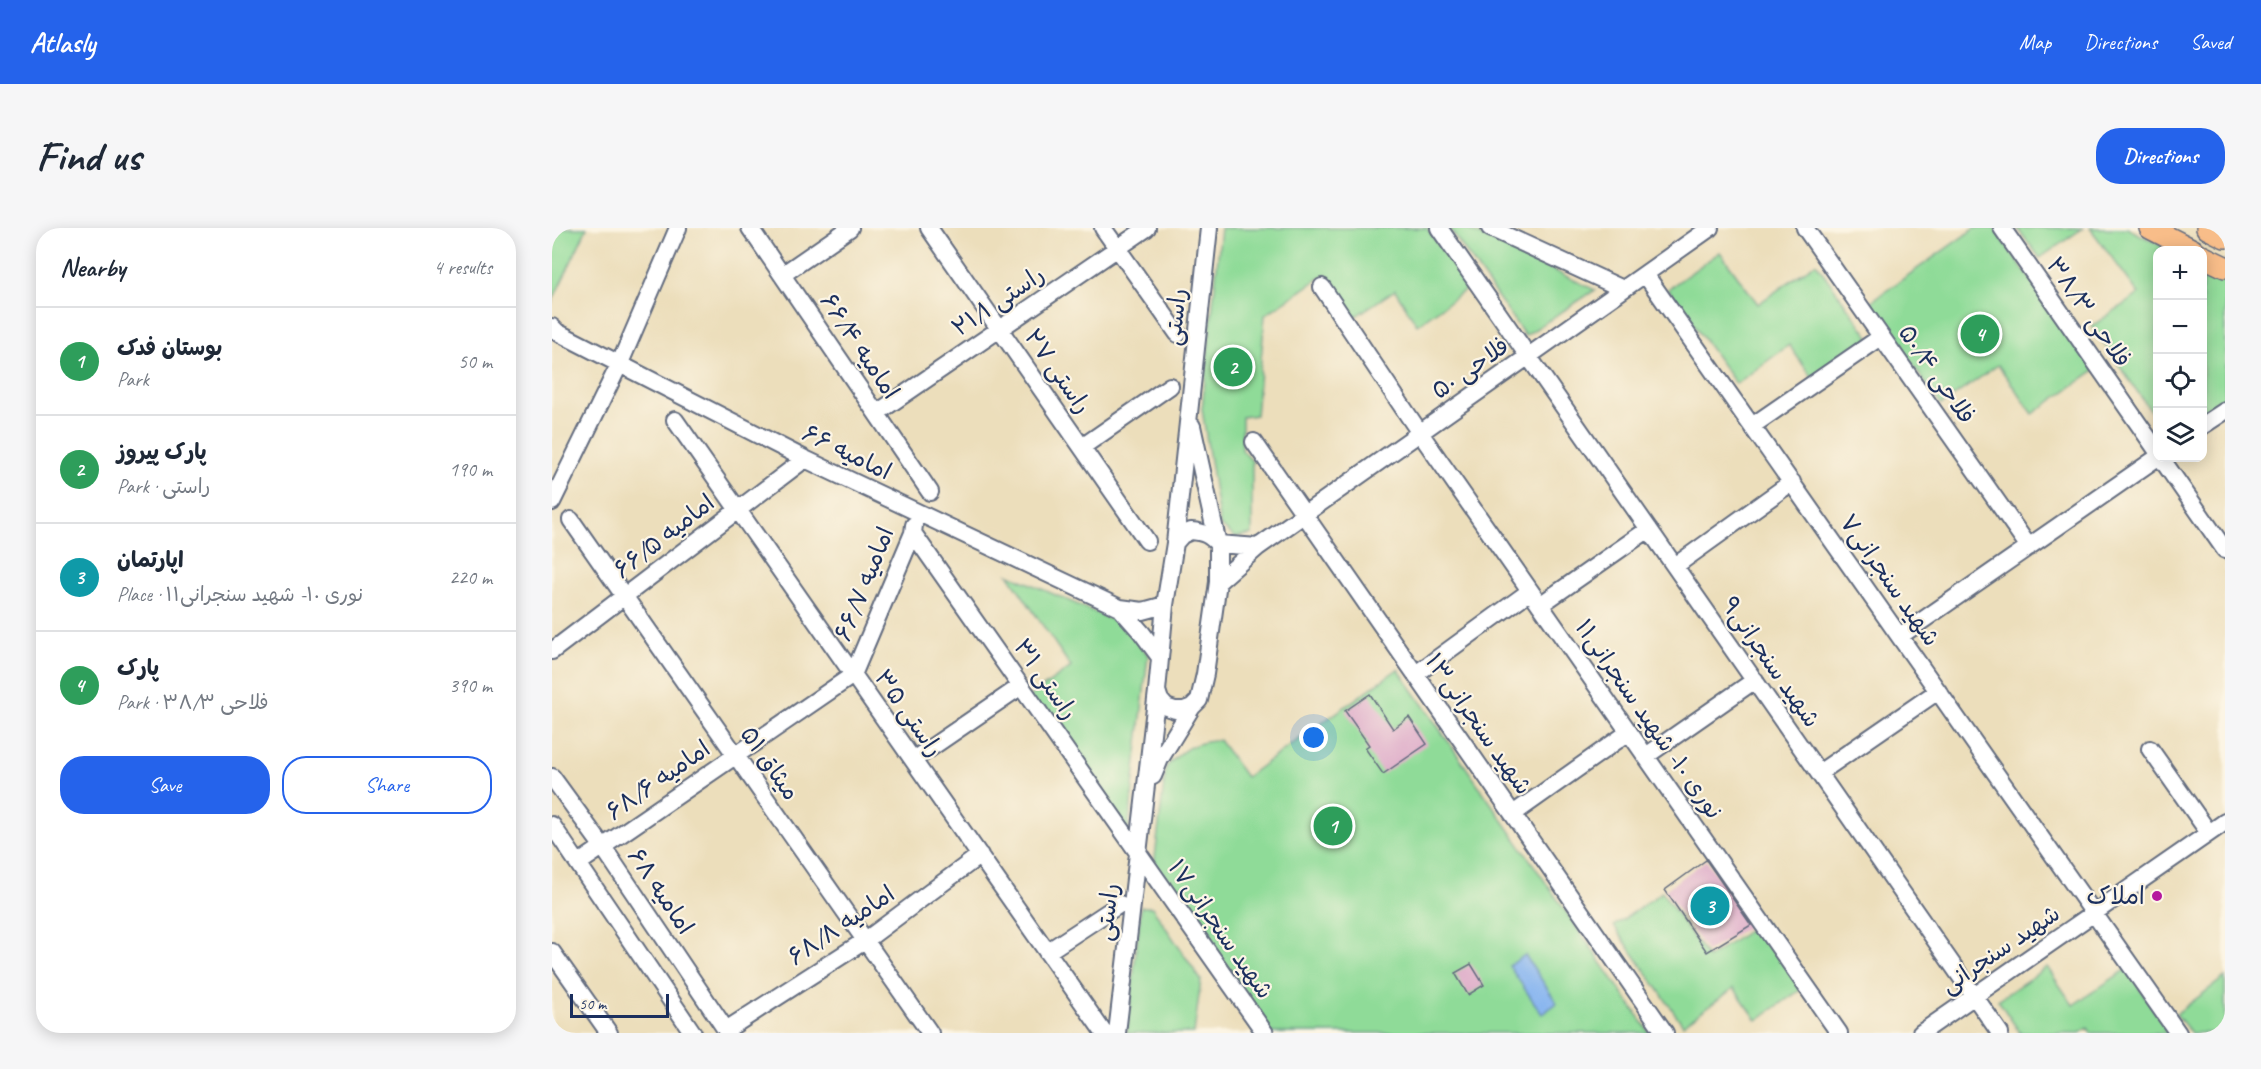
<!DOCTYPE html>
<meta charset="utf-8">
<style>
body{margin:0;font-family:Caveat,"Playpen Sans Arabic",sans-serif;background:#f6f6f7;color:#1f2937}
.controls{position:absolute;right:18px;top:18px;display:grid;overflow:hidden;border-radius:12px;box-shadow:0 3px 15px #0003}
.controls button{width:54px;height:54px;display:grid;place-items:center;padding:0;border:0;border-bottom:2px solid #e0e1e3;background:#fff;color:#1f2937;font:30px sans-serif}
.scale{position:absolute;left:18px;bottom:15px;width:99px;box-sizing:border-box;padding-left:6px;border:3px solid #1b2f5e;border-top:0;font-size:16px;line-height:21px;white-space:nowrap;color:#1b2f5e;-webkit-text-stroke:4px #fcf5e5;paint-order:stroke}
.you{position:absolute;left:762px;top:510px;width:21px;height:21px;margin:-15px;border:4px solid #fff;border-radius:50%;background:#1a73e8;box-shadow:0 0 0 9px #1a73e833}
.badge{display:grid;place-items:center;width:39px;height:39px;border-radius:50%;background:#2563eb;color:#fff;font-size:20px;font-weight:700}
.pin{position:absolute;translate:-50% -50%;border:3px solid #fff;box-shadow:0 2px 6px #0006}
.list{margin:0;padding:0;list-style:none}
h2{display:flex;justify-content:space-between;align-items:center;height:78px;margin:0;padding:0 24px;font-size:26px}
h2 small{font-size:20px;font-weight:400;color:#747a83}
.list li{display:grid;grid-template-columns:39px 1fr auto;gap:18px;align-items:center;box-sizing:border-box;height:108px;padding:0 24px;border-top:2px solid #e0e1e3}
.list b{display:block;font-size:22px;white-space:nowrap}
.list p{margin:0;font-size:20px;white-space:nowrap;color:#747a83}
.list em{font-size:20px;font-style:normal;color:#747a83}
.actions{display:flex;gap:12px;padding:18px 24px}
.actions a{flex:1;padding:14px 0;border:2px solid #2563eb;border-radius:24px;text-align:center;font-size:21px;color:#2563eb}
.actions .main{background:#2563eb;color:#fff}
.icon{flex:none;width:33px;height:33px;fill:none;stroke:currentColor;stroke-width:2;stroke-linecap:round;stroke-linejoin:round}
.map{position:relative;flex:none;width:1673px;height:805px;overflow:hidden;border-radius:24px}
header{display:flex;align-items:center;gap:36px;box-sizing:border-box;height:84px;padding:0 30px;background:#2563eb;color:#fff}
header strong{font-size:28px}
nav{display:flex;gap:33px;margin-inline-start:auto;font-size:21px}
.intro{display:flex;align-items:center;justify-content:space-between;box-sizing:border-box;height:144px;padding:0 36px}
h1{margin:0;font-size:42px}
.button{padding:15px 27px;border-radius:24px;background:#2563eb;color:#fff;font-size:21px;font-weight:700}
main{display:flex;gap:36px;padding:0 36px}
aside{flex:1;background:#fff;border-radius:24px;box-shadow:0 3px 15px #0003}
.map>svg:first-child{display:block}
.green{fill:#8fdb98;stroke:#55857b;stroke-width:1.5}
.water{fill:#85b4f0;stroke:#5072a7;stroke-width:1.5}
.building{fill:#deacc9}
.lines{fill:none;stroke-linecap:round;stroke-linejoin:round}
.minor-casing{stroke:#646c7f;stroke-width:20}
.major-casing{stroke:#646c7f;stroke-width:24}
.minor{stroke:#fff;stroke-width:16}
.major{stroke:#f8bd89;stroke-width:21}
.poi-dot{fill:#b5179e;stroke:#fcf5e5;stroke-width:2}
.labels{text-anchor:middle;stroke-width:4.5;stroke-linejoin:round;paint-order:stroke}
.street-label{font-size:24px;fill:#1b2f5e;stroke:#fcf5e5}
.poi-label{font-size:24px;fill:#1b2f5e;stroke:#fcf5e5;text-anchor:end}
</style>
<header>
<strong>Atlasly</strong>
<nav><a>Map</a><a>Directions</a><a>Saved</a></nav>
</header>
<div class="intro"><h1>Find us</h1><a class="button">Directions</a></div>
<main>
<aside>
<h2>Nearby<small>4 results</small></h2>
<ul class="list">
<li><span class="badge" style="background:#2e9e5b">1</span><div><b>بوستان فدک</b><p>Park</p></div><em>50 m</em></li>
<li><span class="badge" style="background:#2e9e5b">2</span><div><b>پارک پیروز</b><p>Park · راستی</p></div><em>190 m</em></li>
<li><span class="badge" style="background:#0f9aa8">3</span><div><b>اپارتمان</b><p>Place · نوری ۱۰- شهید سنجرانی۱۱</p></div><em>220 m</em></li>
<li><span class="badge" style="background:#2e9e5b">4</span><div><b>پارک</b><p>Park · فلاحی ۳۸/۳</p></div><em>390 m</em></li>
</ul>
<div class="actions"><a class="main">Save</a><a>Share</a></div>
</aside>
<div class="map">
<svg width="1673" height="805" viewBox="0 0 1673 805">
<rect width="100%" height="100%" fill="#fcf5e5"/>
<filter id="ink" filterUnits="userSpaceOnUse"><feTurbulence type="fractalNoise" baseFrequency=".0167" numOctaves="2"/><feDisplacementMap in="SourceGraphic" scale="12" xChannelSelector="R" yChannelSelector="G"/><feConvolveMatrix kernelMatrix="1 2 1 2 8 2 1 2 1" color-interpolation-filters="sRGB"/></filter>
<filter id="wash" filterUnits="userSpaceOnUse"><feTurbulence type="fractalNoise" baseFrequency=".008" numOctaves="4" result="noise"/><feDisplacementMap in="SourceGraphic" scale="24" xChannelSelector="R" yChannelSelector="G"/><feGaussianBlur stdDeviation="1.35" result="paint"/><feColorMatrix in="noise" values="0 0 0 0 0 0 0 0 0 0 0 0 0 0 0 0 0 1.4 0 .05"/><feComposite in="paint" operator="in"/></filter>
<g filter="url(#wash)">
<rect width="100%" height="100%" fill="#ecdebb"/>
<path class="green" d="M0,0H35L0,74Z
M669,0H875L916,60L865,97L843,62L801,90L774,46L713,87L704,187L690,189V222L700,233V306L683,309L668,297L650,181Z
M897,0H913L1043,62L973,108Z
M1423,0H1442L1543,142L1481,186L1446,137L1389,177L1317,75Z
M1465,0H1531L1488,30Z
M1538,0H1575L1618,22H1606L1605,192L1540,98L1587,66Z
M1168,24L1206,76L1264,35L1318,110L1261,151L1237,117L1184,156L1116,61Z
M1650,39L1673,51V170L1651,186Z
M456,346L572,397L596,427L575,612L476,470L519,439Z
M846,441L1098,805H711L601,646L614,539C633,519 641,515 667,512L694,549Z
M1110,664L1156,730L1211,693L1254,758L1205,792L1182,760L1131,797L1062,698Z
M589,679H600L649,752L642,805H575Z
M1495,739L1521,777L1575,741L1617,805H1539L1536,800L1528,805H1468L1446,772Z
M1673,749V805H1639L1624,786Z"/>
<path class="water" d="M973,727L1005,775L990,786L957,738Z"/>
<g id="blocks">
<path class="building" d="M818,466L841,501L857,489L875,516L831,546L813,520L817,517L793,483Z
M1154,632L1199,697L1155,724L1113,662Z
M919,736L932,757L916,767L903,745Z"/>
</g>
</g>
<g filter="url(#ink)">
<use href="#blocks" fill-opacity="0" stroke="#646c7f" stroke-width="1.5"/>
<g class="lines">
<g class="minor-casing">
<path id="minor" d="M198,0L378,264
M377,0L595,313
M551,0L626,106
M887,0L1448,805
M938,0L1071,61
M1253,0L1477,319
M1450,0L1606,224
M1093,46L1626,805
M230,47L298,0
M770,59L868,205L1287,805
M0,99L5,104L253,231L568,380L591,383L613,377
M325,185L595,0
M123,192L552,805
M640,198L666,316L706,319
M1200,198L1329,109
M1650,198L1673,183
M702,214L1113,805
M530,219L618,158
M1609,230L1673,322
M0,274L68,135L126,0
M19,292L378,805
M639,303C652,304 658,307 666,316V354L653,446L647,472L640,479L632,482H623L614,479L608,472L605,463L613,377L623,315L630,307Z
M361,305L713,805
M623,315L657,0
M1123,338L1240,254
M666,354L706,319L1158,0
M988,377L1097,301
M568,380L590,405L607,428
M1348,408L1606,229
M0,423L253,231
M864,446L978,363
M1598,521L1657,605
M1094,528L1203,452
M361,532L469,458
M1267,545L1386,463
M601,548L608,531L640,479
M0,549L51,619L176,805
M961,586L1077,504
M0,597L141,805
M27,635L301,447L361,305L362,297
M0,724L57,805
M495,724L568,676
M174,802L314,712L428,627
M565,805L605,463
M1369,805L1673,594"/>
</g>
<g class="major-casing">
<path id="major" d="M1598,0L1641,22
M1655,0L1673,9
M1650,28L1673,39"/>
</g>
<use href="#minor" class="minor"/>
<use href="#major" class="major"/>
</g>
</g>
<circle class="poi-dot" cx="1605" cy="668" r="6"/>
<g class="labels">
<g class="street-label">
<text transform="translate(446 73) rotate(-34)" y="8">راستی ۲۱/۱</text>
<text transform="translate(1537 84) rotate(55)" y="8">فلاحی ۳۸/۳</text>
<text transform="translate(623 89) rotate(-84)" y="8">راستی</text>
<text transform="translate(308 118) rotate(56)" y="8">امامیه ۶۶/۴</text>
<text transform="translate(918 140) rotate(-35)" y="8">فلاحی ۵۰</text>
<text transform="translate(506 143) rotate(55)" y="8">راستی ۲۷</text>
<text transform="translate(1385 146) rotate(55)" y="8">فلاحی ۵۰/۴</text>
<text transform="translate(295 224) rotate(26)" y="8">امامیه ۶۶</text>
<text transform="translate(112 308) rotate(-38)" y="8">امامیه ۶۶/۵</text>
<text transform="translate(1338 352) rotate(55)" y="8">شهید سنجرانی۷</text>
<text transform="translate(312 356) rotate(-68)" y="8">امامیه ۶۶/۷</text>
<text transform="translate(1219 434) rotate(55)" y="8">شهید سنجرانی۹</text>
<text transform="translate(494 451) rotate(55)" y="8">راستی ۳۱</text>
<text transform="translate(357 485) rotate(55)" y="8">راستی ۳۵</text>
<text transform="translate(1097 491) rotate(55)" y="8">نوری ۱۰- شهید سنجرانی۱۱</text>
<text transform="translate(927 496) rotate(55)" y="8">شهید سنجرانی۱۳</text>
<text transform="translate(218 535) rotate(55)" y="8">میثاق ۵۱</text>
<text transform="translate(106 552) rotate(-35)" y="8">امامیه ۶۸/۶</text>
<text transform="translate(109 663) rotate(56)" y="8">امامیه ۶۸</text>
<text transform="translate(555 684) rotate(-83)" y="8">راستی</text>
<text transform="translate(289 697) rotate(-34)" y="8">امامیه ۶۸/۸</text>
<text transform="translate(669 701) rotate(55)" y="8">شهید سنجرانی۱۷</text>
<text transform="translate(1448 721) rotate(-34)" y="8">شهید سنجرانی</text>
</g>
<g class="poi-label">
<text x="1593" y="676">املاک</text>
</g>
</g>
</svg>
<div class="controls">
<button>+</button>
<button>−</button>
<button><svg class="icon" aria-label="locate" viewBox="0 0 24 24"><circle cx="12" cy="12" r="6"/><path d="M12 2v4M12 18v4M2 12h4M18 12h4"/></svg></button>
<button><svg class="icon" aria-label="layers" viewBox="0 0 24 24"><path d="M12 4l9 5-9 5-9-5zM3 14l9 5 9-5"/></svg></button>
</div>
<div class="scale">50 m</div>
<div class="you"></div>
<div class="pin badge" style="left:781px;top:598px;background:#2e9e5b">1</div>
<div class="pin badge" style="left:681px;top:139px;background:#2e9e5b">2</div>
<div class="pin badge" style="left:1158px;top:678px;background:#0f9aa8">3</div>
<div class="pin badge" style="left:1428px;top:106px;background:#2e9e5b">4</div>
</div>
</main>
